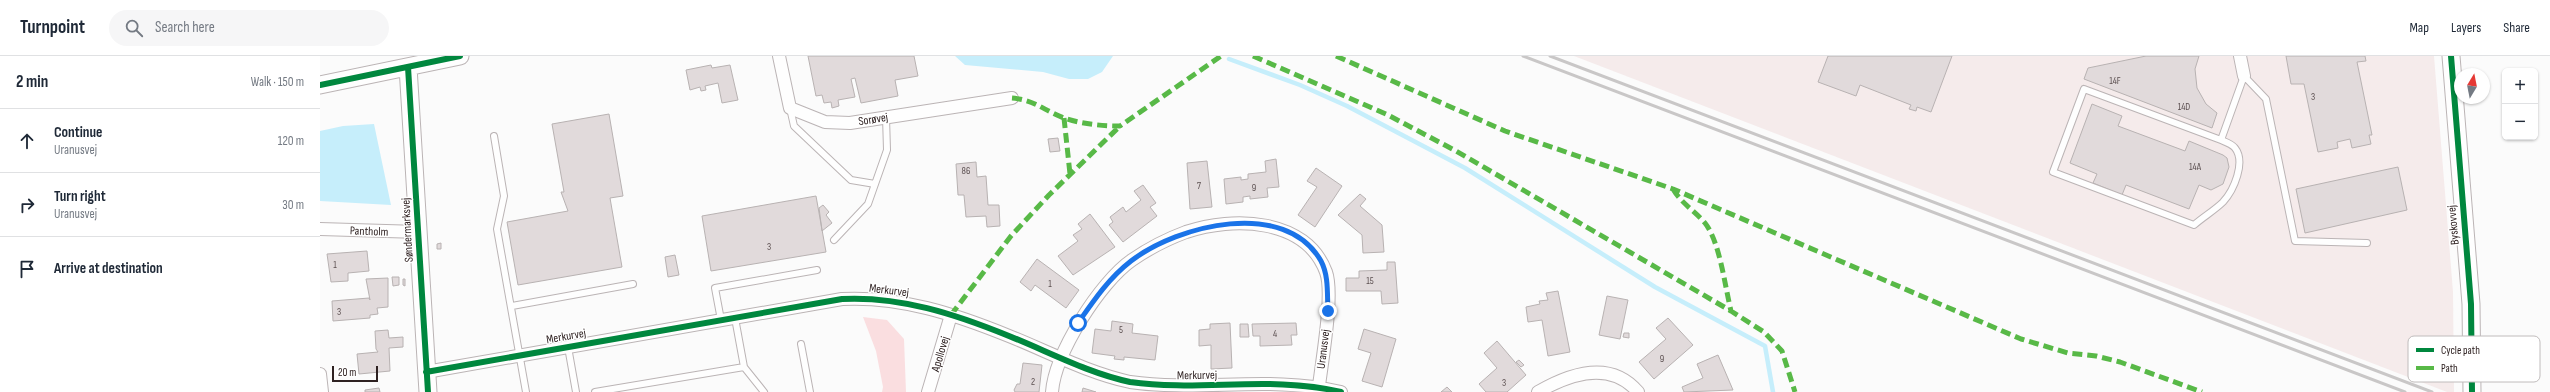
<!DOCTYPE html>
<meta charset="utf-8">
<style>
body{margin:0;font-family:"Sofia Sans Condensed",sans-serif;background:#f6f6f7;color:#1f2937}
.controls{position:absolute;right:12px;top:12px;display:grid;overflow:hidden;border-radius:6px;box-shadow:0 1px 3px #0004}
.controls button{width:36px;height:36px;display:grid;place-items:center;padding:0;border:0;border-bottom:1px solid #e0e1e3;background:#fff;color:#1f2937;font:20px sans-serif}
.compass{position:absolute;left:2134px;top:12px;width:36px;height:36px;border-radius:50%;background:#fff;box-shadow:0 1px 3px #0004;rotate:10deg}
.scale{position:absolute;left:12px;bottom:10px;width:46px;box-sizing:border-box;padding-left:4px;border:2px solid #2e2121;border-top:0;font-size:11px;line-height:14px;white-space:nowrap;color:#2e2121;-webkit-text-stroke:3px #fff;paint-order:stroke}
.stop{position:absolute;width:12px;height:12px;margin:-9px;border:3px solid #1a73e8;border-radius:50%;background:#fff}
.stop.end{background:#1a73e8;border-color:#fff;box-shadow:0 1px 4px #0008}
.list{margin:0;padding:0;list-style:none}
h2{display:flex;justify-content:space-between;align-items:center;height:52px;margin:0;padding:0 16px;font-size:17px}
h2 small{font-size:13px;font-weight:400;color:#747a83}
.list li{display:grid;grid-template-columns:26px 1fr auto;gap:12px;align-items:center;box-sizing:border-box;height:64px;padding:0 16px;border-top:1px solid #e0e1e3}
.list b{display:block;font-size:15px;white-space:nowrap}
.list p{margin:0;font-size:13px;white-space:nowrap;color:#747a83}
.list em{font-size:13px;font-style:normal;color:#747a83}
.icon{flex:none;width:22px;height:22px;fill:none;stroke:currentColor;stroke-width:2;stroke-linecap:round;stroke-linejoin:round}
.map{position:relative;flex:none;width:2230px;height:336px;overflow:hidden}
header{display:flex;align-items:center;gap:24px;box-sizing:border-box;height:56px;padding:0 20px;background:#fff;border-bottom:1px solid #e0e1e3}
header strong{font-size:19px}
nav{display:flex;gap:22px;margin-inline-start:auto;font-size:14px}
.search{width:280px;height:36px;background:#f6f6f7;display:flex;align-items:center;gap:10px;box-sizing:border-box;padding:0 14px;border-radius:22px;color:#747a83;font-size:15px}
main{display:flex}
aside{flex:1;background:#fff}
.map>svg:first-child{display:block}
.built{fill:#f5ebeb}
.green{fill:#fadee0}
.water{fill:#c6eefb}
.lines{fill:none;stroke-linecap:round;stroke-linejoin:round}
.stream{stroke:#c6eefb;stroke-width:4.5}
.building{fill:#e1dadb;stroke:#b8b2b2}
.lane-casing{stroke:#bbb4b5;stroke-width:8}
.street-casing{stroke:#bbb4b5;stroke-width:14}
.secondary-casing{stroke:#bbb4b5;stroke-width:19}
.lane{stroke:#fefefe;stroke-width:6}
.street{stroke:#fefefe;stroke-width:12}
.secondary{stroke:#fefefe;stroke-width:17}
.rail{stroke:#c9c7c7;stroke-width:3}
.quiet{stroke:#58b947;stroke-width:5;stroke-dasharray:10 5;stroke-linecap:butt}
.cycleway-casing{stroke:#fff;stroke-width:8}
.cycleway{stroke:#00873e;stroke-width:6}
.route{stroke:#1a73e8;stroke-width:5}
.labels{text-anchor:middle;stroke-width:3;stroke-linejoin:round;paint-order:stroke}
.number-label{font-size:10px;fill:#5b4f50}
.street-label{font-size:12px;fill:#2e2121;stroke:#fff}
.key{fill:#fff;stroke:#c0bcbc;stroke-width:1}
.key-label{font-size:11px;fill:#2e2121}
</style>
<header>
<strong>Turnpoint</strong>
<div class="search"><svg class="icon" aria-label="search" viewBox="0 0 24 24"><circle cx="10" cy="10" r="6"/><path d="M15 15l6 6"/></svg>Search here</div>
<nav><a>Map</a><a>Layers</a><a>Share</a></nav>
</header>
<main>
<aside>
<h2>2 min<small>Walk · 150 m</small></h2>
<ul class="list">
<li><svg class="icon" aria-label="ahead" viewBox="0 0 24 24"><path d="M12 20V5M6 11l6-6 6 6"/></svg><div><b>Continue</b><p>Uranusvej</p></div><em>120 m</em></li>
<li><svg class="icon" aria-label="right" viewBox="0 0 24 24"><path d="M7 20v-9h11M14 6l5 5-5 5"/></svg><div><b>Turn right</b><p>Uranusvej</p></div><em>30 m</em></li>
<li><svg class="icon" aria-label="arrive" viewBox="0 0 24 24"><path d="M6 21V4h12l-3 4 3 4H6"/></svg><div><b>Arrive at destination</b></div></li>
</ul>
</aside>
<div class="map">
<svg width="2230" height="336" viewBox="0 0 2230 336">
<rect width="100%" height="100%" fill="#fbfbfb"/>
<path class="built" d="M1254,0H2114L2133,236L2134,336H2127Z"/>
<path class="green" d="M543,261L567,264L584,283L586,336H562L563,331L556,295Z"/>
<path class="water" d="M635,0H793L782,16L768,23H749L723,16L645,9Z
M54,68L71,149L0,145V75L23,70Z"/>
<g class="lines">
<path class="stream" d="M909,3L980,29L1027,50L1145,112L1335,231L1445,290L1453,336"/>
</g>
<path class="building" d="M488,0H594L598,20L575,24L578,40L541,47L535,22L531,23L535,41L518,44L519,50L512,52L511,46L504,47L502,39L496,40Z
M1508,0H1632L1611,56L1597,51L1596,55L1589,53L1591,49L1540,29L1536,40L1498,26Z
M1826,0H1879L1875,13L1877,32L1886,48L1897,57L1892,72L1764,23L1768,12Z
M1966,0H2045L2046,5L2037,6L2052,79H2049L2051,88L2032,92L2030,83L2017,86L2018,92L1998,96L1984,28H1971Z
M391,9L392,12L410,9L418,44L402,47L398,27L385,30L386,34L381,35L380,31L370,34L366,14Z
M1772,48L1802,60L1798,70L1865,95L1869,85L1903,99L1907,102L1909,111L1903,128L1891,134L1879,129L1869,153L1806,129L1802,139L1773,127L1777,118L1750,107Z
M289,58L303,140L290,142L302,211L198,229L187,166L248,155L241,136H244L232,68Z
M738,82L740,95L730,96L728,83Z
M956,103L959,131L947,132L948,141L930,143V140L923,141V146L906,148L904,123L921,121V124L928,123V118L946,116L945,105Z
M887,105L892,151L870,153L867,107Z
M656,106L657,121L666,120L668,149H679L680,170L667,171L666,160L646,161L644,139H638L636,108Z
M2078,111L2087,154L1985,177L1976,133Z
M996,112L1022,130L995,171L978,159L997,131L987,125Z
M823,129L836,147L830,151L837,160L803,186L789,169L793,166L790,161L803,151L806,156L821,144L814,135Z
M1040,138L1046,143L1040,150L1062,169L1064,196L1043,197L1042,179L1018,159Z
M496,140L506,196L391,215L382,160Z
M503,149L509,156L506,159L512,167L502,175L499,152Z
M770,158L795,191L753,219L738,200L758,185L753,179L762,173L758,168Z
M121,187V193H117V188Z
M47,195L49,215L28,217V225L11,226L7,198Z
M355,199L359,219L348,221L345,201Z
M717,203L759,234L746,252L715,229L711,235L700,226Z
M1067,206H1075L1078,247L1062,248L1061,235H1026V222H1039V215L1067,214Z
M72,221H79V229L73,230Z
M68,222V251L57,252L58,258L50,259V262L13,265L12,245L49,242L50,244L46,223Z
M83,223H85V230L83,229Z
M1238,235L1250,296L1228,300L1222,264L1208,266L1206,251L1220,248L1219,245L1228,244L1226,237Z
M1287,240L1308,244L1300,283L1279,279Z
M1348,262L1373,289L1334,323L1319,306L1346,283L1336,272Z
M792,265L813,268L812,277L838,280L835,304L804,301V304L794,303L795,300L772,297L775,273L791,275Z
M910,267L912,312L891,313V289L879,290V274L890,273V268Z
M976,267L977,279H971L972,289L940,290V280H933L932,268Z
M920,268H928L929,281H920Z
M1044,273L1076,283L1062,331L1042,325L1051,297L1038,293Z
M68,274L69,282L83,281V291L69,292L70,315L39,318L37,298L58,296L56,293L55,275Z
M1304,277H1309V282L1303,281Z
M1177,285L1206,319L1187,336H1166L1159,328L1177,312L1164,297Z
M1398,299L1413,334L1364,336L1362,331L1383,322L1377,308Z
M1199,304L1204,309L1201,311L1196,306Z
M703,307L722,309L719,336H695L694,334L697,328H700Z
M1127,331L1132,336H1121Z
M59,332L60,336H45V334Z
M763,332L776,336H762Z"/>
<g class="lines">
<g class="lane-casing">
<path id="lane" d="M470,52L474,70L531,124L555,128
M174,80L184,140L177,173L206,336
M1901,84C1906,86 1912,88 1915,92C1926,106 1914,134 1903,146C1895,154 1883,161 1874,169L1733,116L1764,33L1901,84L1924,20L1946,43L1975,185L2047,187
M514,184L548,148L567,94L566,61
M192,250L313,228
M401,264L395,232L497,214
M481,288L490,336
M248,291L256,336
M424,311L444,336
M275,336L424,311L415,262"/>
</g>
<g class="street-casing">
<path id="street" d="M459,0L470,52L505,66L530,67L692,42
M1920,0L1924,20
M0,173L99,176
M106,316L522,243C580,240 635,258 689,280C729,296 768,317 810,326C880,336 952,319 1021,336
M0,318L2,336
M608,336L631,259
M732,336C735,297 780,226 812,204C828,193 847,183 866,176C913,160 986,162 1006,216C1014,238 1002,304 999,330
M1218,336C1249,318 1290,303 1318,336"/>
</g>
<g class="secondary-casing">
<path id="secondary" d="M2131,0L2151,248L2152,336
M88,11L108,336
M0,29L140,0"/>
</g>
<use href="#lane" class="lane"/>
<use href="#street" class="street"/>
<use href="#secondary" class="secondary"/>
<path class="rail" d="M1203,0L2085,336
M1230,0L2112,336"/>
<path class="quiet" d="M933,0L1068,59L1136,95L1411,255L1444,276L1462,295L1475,336
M1016,0L1185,75L1353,133L1701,283L1748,297L1776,300L1800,306L1882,336
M692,42C715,44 723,54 744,62C761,68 782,70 800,70L901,0
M744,62L750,118
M1353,133C1361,147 1375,155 1385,167C1400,186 1405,231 1411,255
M631,259L691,180L729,139L800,70"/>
<g class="cycleway-casing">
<path id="cycleway" d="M2131,0L2151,248L2152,336
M88,11L108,336
M0,29L140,0
M106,316L522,243C580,240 635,258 689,280C729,296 768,317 810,326C880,336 952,319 1021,336"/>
</g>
<use href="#cycleway" class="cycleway"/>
</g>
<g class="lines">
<path class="route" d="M758,267C774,244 789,222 811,205C858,169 965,142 1001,205C1009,220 1007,239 1008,255"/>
</g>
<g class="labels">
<g class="number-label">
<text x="1795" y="28">14F</text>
<text x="1993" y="44">3</text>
<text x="1864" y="54">14D</text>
<text x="1875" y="114">14A</text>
<text x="646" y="118">86</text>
<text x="879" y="133">7</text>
<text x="934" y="135">9</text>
<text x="449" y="194">3</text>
<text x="15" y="212">1</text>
<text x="1050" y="228">15</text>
<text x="730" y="231">1</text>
<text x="19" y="259">3</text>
<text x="801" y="277">5</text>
<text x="955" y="281">4</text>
<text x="1342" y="306">9</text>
<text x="713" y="329">2</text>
<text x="1184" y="330">3</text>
</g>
<g class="street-label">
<text transform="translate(553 63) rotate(-9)" y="4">Sorøvej</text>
<text transform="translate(2133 169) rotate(-95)" y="4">Byskovvej</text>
<text transform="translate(87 174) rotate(-93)" y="4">Søndermarksvej</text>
<text transform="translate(49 175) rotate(2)" y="4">Pantholm</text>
<text transform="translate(569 234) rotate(7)" y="4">Merkurvej</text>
<text transform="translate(246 280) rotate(-10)" y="4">Merkurvej</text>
<text transform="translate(1003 293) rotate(-83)" y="4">Uranusvej</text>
<text transform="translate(620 298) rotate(-74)" y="4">Apollovej</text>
<text transform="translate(877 319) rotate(-1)" y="4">Merkurvej</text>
</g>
</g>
<rect x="2088" y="280" width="132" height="46" rx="6" class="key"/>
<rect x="2096" y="292" width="18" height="4" fill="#00873e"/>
<rect x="2096" y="310" width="18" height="4" fill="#58b947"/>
<g class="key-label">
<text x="2121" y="298">Cycle path</text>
<text x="2121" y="316">Path</text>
</g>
</svg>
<div class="controls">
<button>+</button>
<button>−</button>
</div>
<svg class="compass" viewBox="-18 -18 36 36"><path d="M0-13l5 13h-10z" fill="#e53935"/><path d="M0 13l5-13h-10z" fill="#747a83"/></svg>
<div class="scale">20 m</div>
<div class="stop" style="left:758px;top:267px"></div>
<div class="stop end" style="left:1008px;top:255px"></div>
</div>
</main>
